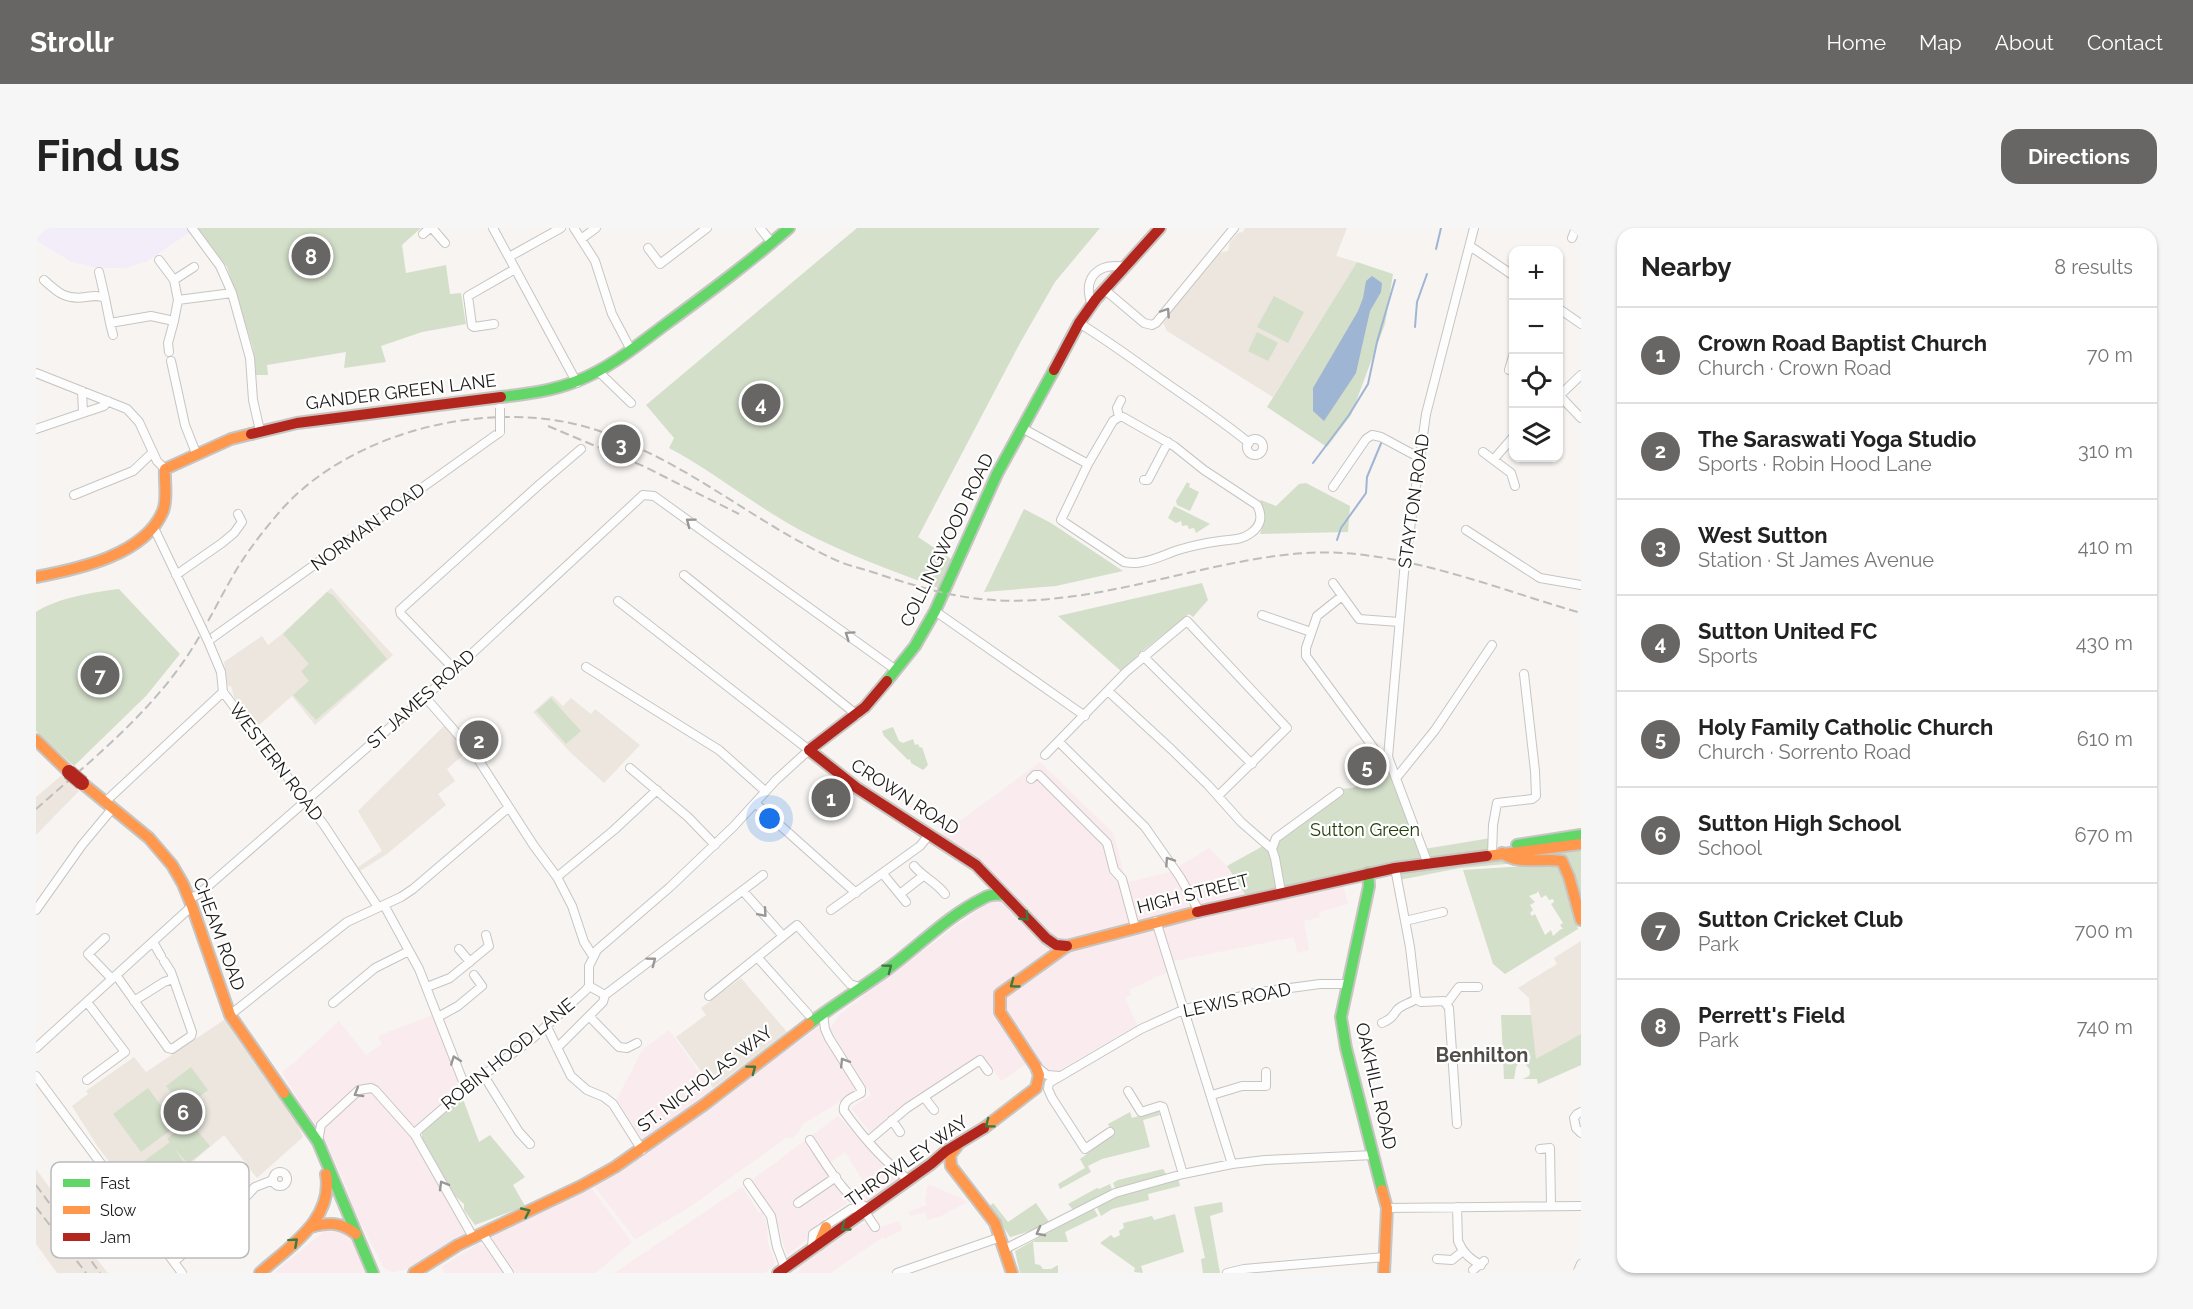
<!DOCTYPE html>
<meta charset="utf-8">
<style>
body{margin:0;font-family:Raleway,sans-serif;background:#f6f6f6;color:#222}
.controls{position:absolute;right:18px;top:18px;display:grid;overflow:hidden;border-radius:12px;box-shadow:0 2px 4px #0004}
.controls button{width:54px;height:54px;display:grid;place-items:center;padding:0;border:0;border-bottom:2px solid #e0e0e0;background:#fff;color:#222;font:30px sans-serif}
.you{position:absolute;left:734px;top:591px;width:21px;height:21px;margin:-15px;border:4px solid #fff;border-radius:50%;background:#1a73e8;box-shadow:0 0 0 9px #1a73e833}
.badge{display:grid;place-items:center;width:39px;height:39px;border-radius:50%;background:#686664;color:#fff;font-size:20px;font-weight:700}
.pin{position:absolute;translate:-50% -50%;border:3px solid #fff;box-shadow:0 2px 6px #0006}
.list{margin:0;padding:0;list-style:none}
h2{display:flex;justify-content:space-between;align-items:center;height:78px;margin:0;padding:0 24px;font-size:26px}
h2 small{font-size:20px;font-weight:400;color:#767676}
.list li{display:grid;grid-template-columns:39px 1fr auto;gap:18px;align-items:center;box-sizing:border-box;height:96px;padding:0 24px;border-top:2px solid #e0e0e0}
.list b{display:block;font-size:22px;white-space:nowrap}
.list p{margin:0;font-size:20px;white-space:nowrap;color:#767676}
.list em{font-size:20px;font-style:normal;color:#767676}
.icon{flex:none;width:33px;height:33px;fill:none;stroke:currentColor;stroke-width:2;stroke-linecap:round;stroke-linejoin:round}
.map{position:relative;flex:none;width:1545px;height:1045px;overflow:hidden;border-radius:18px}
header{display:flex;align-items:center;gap:36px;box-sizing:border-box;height:84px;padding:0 30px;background:#686664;color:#fff}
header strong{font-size:28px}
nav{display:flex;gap:33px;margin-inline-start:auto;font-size:21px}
.intro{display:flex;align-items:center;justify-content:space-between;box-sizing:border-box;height:144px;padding:0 36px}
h1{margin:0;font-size:42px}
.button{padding:15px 27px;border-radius:18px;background:#686664;color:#fff;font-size:21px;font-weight:700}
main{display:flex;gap:36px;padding:0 36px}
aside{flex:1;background:#fff;border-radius:18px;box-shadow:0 2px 4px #0004}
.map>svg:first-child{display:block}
.commercial{fill:#faebef}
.industrial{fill:#f2edf8}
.built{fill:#ece6df}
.green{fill:#d4dfca;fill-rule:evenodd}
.water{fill:#9fb5d4}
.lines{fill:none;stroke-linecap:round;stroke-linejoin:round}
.stream{stroke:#9fb5d4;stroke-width:2}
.street-casing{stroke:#c7c5c2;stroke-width:10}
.fast-casing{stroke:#c7c5c2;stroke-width:14}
.slow-casing{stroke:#c7c5c2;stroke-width:14}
.jam-casing{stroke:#c7c5c2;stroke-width:14}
.street{stroke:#fefdfd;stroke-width:8}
.fast{stroke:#63d668;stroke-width:10}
.slow{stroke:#ff974d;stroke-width:10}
.jam{stroke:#b3261e;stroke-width:10}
.rail{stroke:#bebebd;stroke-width:2;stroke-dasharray:9 4.5;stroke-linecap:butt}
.street-bridge-casing{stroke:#c7c5c2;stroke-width:10;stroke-linecap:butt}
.jam-bridge-casing{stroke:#ada29c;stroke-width:16;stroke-linecap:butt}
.street-bridge{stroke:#fefdfd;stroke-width:8}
.jam-bridge{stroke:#b3261e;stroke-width:14}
.oneway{stroke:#989796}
.oneway2{stroke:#3f7840}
.labels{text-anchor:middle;stroke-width:4.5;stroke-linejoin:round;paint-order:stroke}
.street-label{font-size:18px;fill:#1b1a18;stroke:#fff}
.park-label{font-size:18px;fill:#223f0a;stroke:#fff}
.neighbourhood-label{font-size:20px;font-weight:bold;fill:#514e49;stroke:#fff}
.key{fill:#fff;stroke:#bbbaba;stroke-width:1.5}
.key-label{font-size:16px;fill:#1b1a18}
</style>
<header>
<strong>Strollr</strong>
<nav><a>Home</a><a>Map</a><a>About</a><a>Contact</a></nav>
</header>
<div class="intro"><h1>Find us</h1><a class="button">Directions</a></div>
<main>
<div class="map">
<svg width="1545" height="1045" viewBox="0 0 1545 1045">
<rect width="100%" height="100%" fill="#f7f4f1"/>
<path class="commercial" d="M1004,534L1078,606L1088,647H1090L1092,654L1134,644L1173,620L1191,638L1212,671L1306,654L1312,676L1283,684L1284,689L1268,693L1273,722L1261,725L1258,709L1133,734L1134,743L1093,762L1095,767L1089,770L1101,797L1025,841L1024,848L1001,839L989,837L965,853L949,830L856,892L834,904L815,880L835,867L794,801L803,787L904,710L955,673L973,667L946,638L905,607Z
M396,787L423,856L422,860L372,906L378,912L432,1004L373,1041L356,1044L348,1040L317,980L311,960L288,909L273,889L246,844L259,834L303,793L330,827L346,816L342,808Z
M784,798L822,859L821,863L767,896L761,906L756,910H750L654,979L599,1011L558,958L578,947L613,922L581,871L606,822L633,802L681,869Z
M802,888L861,953L833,975H825L815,967L829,956L809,924L789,939L810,970L811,975L782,995L775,1009L751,1027L740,990L716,952Z
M892,956L924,970L931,974L905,988L891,992L889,984L875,988L872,984L891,977L889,972Z
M706,959L723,985L726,984L731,996L732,1016L739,1034L738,1038L729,1045H578Z
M555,960L596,1014L560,1045H480L454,1007Z
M863,993L866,1002L849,1011L847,1009L794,1045H761L764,1042L763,1039L823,997L831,995L841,1000Z
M290,1002L308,1005L318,1015L329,1045H242L240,1043Z
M442,1016L449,1019L468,1045H409L405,1039Z"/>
<path class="industrial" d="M0,0H160L110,34L89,40H62L36,34L7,17L0,11Z"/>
<path class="built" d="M1209,0H1311L1300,28L1321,34L1237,169L1131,103L1127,95L1179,26L1192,23L1194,14L1202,5L1207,4Z
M295,360L357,427L279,497L256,468L221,499L198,469L195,458H192L188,434L226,408L232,417L245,407Z
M516,467L527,478L535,470L555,486L559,481L604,517L568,555L534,524L497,484Z
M411,495L434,521L411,541L419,553L402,566L410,577L351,626L324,643L322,639L346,623L322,583Z
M26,547L43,563L0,607V569Z
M1545,713V837L1502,856L1493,770L1482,760L1521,736L1518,730Z
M705,750L751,804L677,860L640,809L670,787L665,780Z
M191,790L259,891L267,909L221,950L188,907L153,937L155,941L106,977L62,919L36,878L52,866L50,863L98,829L110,844Z
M0,941L35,989L30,993L72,1045H21L0,1016Z"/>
<path class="green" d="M161,0H385L366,17L370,45L410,37L414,66L425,65L430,96L386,104L345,118L350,134L308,140L310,124L231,137L232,147H220L217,120L191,39Z
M821,0H1064L1019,54L984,115L882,309L915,331L902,360C854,342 807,325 762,301C718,277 678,244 633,220L638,210L610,177Z
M1321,34L1357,46L1349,96L1315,187L1291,219L1231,179Z
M1238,68L1268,84L1252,115L1221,99Z
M1221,104L1242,115L1232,133L1212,123Z
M1151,254L1154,256L1153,259L1163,264L1154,283L1141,277L1140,273Z
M1270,255L1314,278L1312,304L1224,306C1229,294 1229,286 1224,274L1225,272L1240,278L1263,256Z
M1138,278L1174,296L1160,305L1158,300L1153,301L1151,297L1146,298L1145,293L1140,295L1132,290Z
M988,281L1015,295L1087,343L1020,358L948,364Z
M1166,355L1172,372L1157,389L1153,386L1104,425L1086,444L1022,388Z
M83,361L144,426L110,468L38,538L0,503V384C21,370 58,364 83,361Z
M291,364L297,367L351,431L280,492L257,467L273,453L265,443L273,436L247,406Z
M515,470L545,503L530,516L500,483Z
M857,499L863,513L867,515L877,511L879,517L882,516L884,520L886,519L892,537L887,542L875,535L874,531L872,532L848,508L846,503Z
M1355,543L1391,634L1212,671L1191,638L1227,618L1233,624L1237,623L1243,610L1305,566V561L1316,560Z
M1455,610V625L1393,635L1388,621Z
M1545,617V686L1530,636L1490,623Z
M1465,627L1473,634L1470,636L1424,640L1363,652L1361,644Z
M1522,636L1528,644L1542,701L1469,746L1457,736L1427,642ZM1502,663L1505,670L1510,667L1513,672L1517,671L1518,674L1515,676L1527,695L1524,697L1527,701H1525L1517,708L1515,702L1509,707L1499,686L1496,688L1494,685L1497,682L1494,677L1499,674L1493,668L1501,665Z
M1465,787H1495L1500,831L1545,806V837L1502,856L1501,851H1487L1493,848C1496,840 1491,840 1489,835L1495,830L1493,826L1489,825L1480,839L1478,851H1468Z
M155,839L172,862L147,881L130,858Z
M112,860L140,898L105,924L77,886Z
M427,871L443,914L454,907L489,949L477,957L489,978L439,997L428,982V976L419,968L386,910V905L390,900Z
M1122,882L1124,887L1107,892L1114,919L1066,931L1052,938L1055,944L1024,961L1022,956L1049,940L1044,931L1055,923L1057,918L1076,905L1072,896L1094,884L1096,890Z
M153,893L174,918L152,936L138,920L153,941L128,960L108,933L134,914L131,911Z
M1127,941L1132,949L1080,962L1077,955L1082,952Z
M1142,949L1144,958L1112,966L1113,972L1076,981L1065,988L1060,977L1080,966Z
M1074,956L1077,964L1038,983L1032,976L1061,960L1063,961Z
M1186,974L1187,984L1174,988L1184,1045H1167L1165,1031L1169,1030L1158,979Z
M957,975L972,994L1000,975L1015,997L974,1009L954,978Z
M1057,979L1062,988L1029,1004L1032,1014H997L999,1036L1004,1037L1007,1041H1015L1022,1037V1045H984L979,1023Z
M1139,986L1148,1024L1105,1038L1107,1045L1098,1044L1099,1040L1064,1015L1075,1007L1078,1010L1084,1007L1083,1003L1088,1000L1087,995L1116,988L1118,992Z"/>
<path class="water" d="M1336,48L1346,55L1345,64L1334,83L1320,145L1288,193L1277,183V160L1322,83L1327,70L1330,53Z"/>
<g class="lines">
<path class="stream" d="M1400,21L1405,0
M1379,99L1381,74L1391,46
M1277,235L1313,187L1332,156L1341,114L1359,52
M1301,312L1305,300L1330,265L1331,249L1346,213"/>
<g class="street-casing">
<path id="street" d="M156,0L184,38L196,65L214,130L217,172L224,203
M396,0L409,15
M457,0L541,155
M538,0L559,33L576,86L595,122
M724,0L736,15
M387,6L394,0
M1536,10L1540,0
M545,11L560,0
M1434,18L1478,48
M612,20L624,36L671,0
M473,29L525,0
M123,32L138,52L142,72
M63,44L69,70
M8,52C22,65 30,72 50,69C57,68 62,67 69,70L74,95L115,88L138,93L142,72L196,65
M138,52L158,39
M1069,62L1108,95L1116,97L1120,95L1198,0
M1056,77C1046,50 1061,34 1090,39
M1522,80L1545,96
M1478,90V98
M74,95L77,107
M1043,95C1069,111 1094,129 1119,147C1151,170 1183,190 1213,215
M458,96L438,99L436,98L432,68L479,41
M133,124L132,115L138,93
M135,133L149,197L160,225
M1473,142L1478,125
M563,144L595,175
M0,145L91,181L103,194L121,233L129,241
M1524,168L1545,190
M1522,169L1545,147
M47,185L68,178L72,173
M1083,189H1087L1138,218L1168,242L1221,277C1227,288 1225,298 1215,305C1204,313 1195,311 1184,313C1170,315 1155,318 1142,322C1130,326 1119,332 1106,334C1100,336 1094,335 1088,334L1025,292L1052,236L1077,193Z
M1083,189L1081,180L1085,172
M986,200L1052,236
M0,201L47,185L46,163
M1211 219a8 8 0 1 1 16 0a8 8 0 1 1-16 0Z
M1447,224L1475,245L1479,258
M1458,231L1478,208
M1108,252H1112L1132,214
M1297,259L1330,211L1336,207L1345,209L1384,230
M38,267L97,243L117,224
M118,300L163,394
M1430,302L1504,350L1545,357
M140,347L186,315L198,305L206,294L202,286
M648,347L821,487
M1297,355L1323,391L1363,394
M1306,368L1281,388L1270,420V428L1345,530L1354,536
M899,383L1049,488
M1226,387L1275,404
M1107,428L1216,536
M550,439L683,522L729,563
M418,441L365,386L364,382L504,256L545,221
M1072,463L1135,521L1172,557L1205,594L1236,621L1239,630L1245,664
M187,464L185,444L172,413L464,204
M187,464L288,597L342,679
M389,469L438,525L498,618L521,649L536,678L548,714L557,728
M1023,514L1109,599L1144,649L1163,683
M1009,527L1090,444L1151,393L1251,500L1182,568
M594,540L652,589L679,617
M1361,549L1399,502L1456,417
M995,551L999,547H1003L1071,615L1078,642L1086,651L1099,699
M69,574L187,464
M719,575L820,665
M1236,621L1240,610L1303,564
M1456,627L1457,597L1461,575L1496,571L1500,568L1499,543L1488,446
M1392,636L1352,529L1368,344L1390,186L1438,0
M878,638C887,649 900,654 909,666
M1359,640L1374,719L1380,771L1385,774L1408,773L1413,780L1421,896
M847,646L870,674
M521,649L578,602L621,562
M707,663L747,708
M864,666L887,648
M153,671L163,666L389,469L607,267L618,268L860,442
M348,677L383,741L430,861
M0,682L46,617L76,581
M795,682L884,618L893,607
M1120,693L1196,936
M1369,693L1407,684
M69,710L52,726L76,751
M117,714L125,728
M423,721L434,734
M722,730L772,786
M80,747L132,820L136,821L155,808L156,804L135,744L128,733
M553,758L569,767
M391,759L414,750L453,718L450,707
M673,768L761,697L814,756L823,759
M98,773L128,754L137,751
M51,774L89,824L51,852
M297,775L339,740L373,723
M1411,775L1423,759H1442
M787,786L789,801L793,810L825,861V865C817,869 806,873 808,883C826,908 848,934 873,952
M194,787L311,694L365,669L377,661L473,579
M553,788L583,819L591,820L601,815
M402,789L422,778L446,758L438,747
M1346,795C1355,791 1356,789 1361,782C1365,777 1375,775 1380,771
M511,799L535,848L551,862L568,869L577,876L606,922
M0,820L156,678
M521,820L567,774L569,767L727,647
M1001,839L1011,847L1024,848
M0,848L146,1045
M448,848L483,904L494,916
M1092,863L1105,884L1124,878L1127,879L1147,946
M1176,867L1206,858H1230V844
M888,869L898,882
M1545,884L1541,886L1538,890L1540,900L1545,905
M856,892L864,904
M1074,904L1049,921L1016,870L1012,861L1013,855L1105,801L1149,781L1224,764L1284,756H1312
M379,907L382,902L432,859L497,810L549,763L553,758V738L561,722L634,659L698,598L740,552L773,522L582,373
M774,912C787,931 812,976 834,980
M282,913L285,897L323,862L335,860L339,862L379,907L437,1009
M832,913L871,880L944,832L952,843
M1504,921L1514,920L1515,978
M237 951a7 7 0 1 1 14 0a7 7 0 1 1-14 0Z
M712,955L735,988L741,1019L749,1040
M762,975L800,949
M1421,979L1422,1013C1427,1025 1434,1031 1445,1037
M1351,980L1545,978
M829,984L839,999
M446,1005L473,1045
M776,1020L777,1006L815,981L828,979
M969,1021L1079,965L1147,946L1196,936L1229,932L1338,927
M1401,1031L1416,1032L1427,1023
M138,1034L207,972L219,959L237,952
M1437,1042L1448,1033
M861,1045L965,1009
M1191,1045L1208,1041L1349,1029
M1541,1045L1545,1036"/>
</g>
<g class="fast-casing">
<path id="fast" d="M465,169C491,166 516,163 541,153C574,140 602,117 630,96C672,65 714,34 753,0
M851,453L879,418L899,383L961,246L1018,142
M1481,617L1545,607
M1332,645L1333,658L1305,789L1310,820L1346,962
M773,796C798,777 824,761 849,743C881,720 910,689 946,671C952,667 961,666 968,667
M248,865L282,914L337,1045"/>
</g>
<g class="slow-casing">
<path id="slow" d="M0,349C42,341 109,327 127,283C132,270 128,254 129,241L195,211L215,206
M0,512L33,544
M46,555L113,610L136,637L147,656L156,678L194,787L248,865
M1466,625C1484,638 1505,629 1526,633L1533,649L1545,692
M1451,628L1545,616
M948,900L1000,860L1003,847L1000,839L964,784V766L1031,718L1161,684
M921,918L914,927L915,938L959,995L976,1045
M1346,962L1351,980L1348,1045
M275,999C293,994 305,994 320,1006
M783,1016L790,999
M224,1045C254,1018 298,991 290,946
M378,1045L422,1017L545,958L579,939L669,876L773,796"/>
</g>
<g class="jam-casing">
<path id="jam" d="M1018,142L1043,95L1060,71L1124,0
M215,206L261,195L465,169
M851,453L829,479L773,522L821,560L940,637L1010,710L1020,717L1031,718
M1161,684L1359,640L1451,628
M742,1045L895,936L910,923L948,900"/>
</g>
<use href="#street" class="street"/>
<use href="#fast" class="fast"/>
<use href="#slow" class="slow"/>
<use href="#jam" class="jam"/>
<path class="rail" d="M512,198L607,238L703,286
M0,581C50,537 106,492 145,437C164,411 178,381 194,353C208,327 227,303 246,281C319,200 464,167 566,204C580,209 594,215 607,222C671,252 727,297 791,328C804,335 819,339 833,343C867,354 900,365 936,370C1049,385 1157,333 1269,325C1360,319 1458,360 1545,385
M0,957L64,1045
M0,979L50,1045"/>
<g class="street-bridge-casing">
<path id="street-bridge" d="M464,180V204
M163,394L172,413"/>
</g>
<g class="jam-bridge-casing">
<path id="jam-bridge" d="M33,544L46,555"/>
</g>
<use href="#street-bridge" class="street-bridge"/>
<use href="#jam-bridge" class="jam-bridge"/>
</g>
<defs><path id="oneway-chevron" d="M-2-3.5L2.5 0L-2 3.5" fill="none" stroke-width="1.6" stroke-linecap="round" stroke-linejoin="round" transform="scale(1.5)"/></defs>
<g class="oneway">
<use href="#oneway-chevron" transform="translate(1130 84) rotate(-56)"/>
<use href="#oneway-chevron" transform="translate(654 294) rotate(-143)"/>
<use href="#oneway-chevron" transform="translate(813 407) rotate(-145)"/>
<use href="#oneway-chevron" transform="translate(1133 633) rotate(-124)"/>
<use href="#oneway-chevron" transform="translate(727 685) rotate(49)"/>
<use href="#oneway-chevron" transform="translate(616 733) rotate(-37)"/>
<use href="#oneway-chevron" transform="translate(419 832) rotate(-111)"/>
<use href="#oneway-chevron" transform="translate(808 834) rotate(-122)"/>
<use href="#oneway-chevron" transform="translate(322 865) rotate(149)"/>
<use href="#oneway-chevron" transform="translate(407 957) rotate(-120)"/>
<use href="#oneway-chevron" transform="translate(1004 1004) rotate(152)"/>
</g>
<g class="oneway2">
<use href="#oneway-chevron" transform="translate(989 689) rotate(45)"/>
<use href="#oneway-chevron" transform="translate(852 740) rotate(-37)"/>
<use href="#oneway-chevron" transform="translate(978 756) rotate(144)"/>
<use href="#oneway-chevron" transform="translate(716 841) rotate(-37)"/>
<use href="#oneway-chevron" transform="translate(953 896) rotate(143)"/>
<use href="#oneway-chevron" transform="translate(490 984) rotate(-25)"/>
<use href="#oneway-chevron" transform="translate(809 999) rotate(144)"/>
<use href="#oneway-chevron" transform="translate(258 1014) rotate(-42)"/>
</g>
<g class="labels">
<g class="street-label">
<text transform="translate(365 164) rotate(-7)" y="6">GANDER GREEN LANE</text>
<text transform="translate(1378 273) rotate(-82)" y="6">STAYTON ROAD</text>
<text transform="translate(332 299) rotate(-36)" y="6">NORMAN ROAD</text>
<text transform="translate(911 312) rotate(-64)" y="6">COLLINGWOOD ROAD</text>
<text transform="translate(385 471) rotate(-42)" y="6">ST JAMES ROAD</text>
<text transform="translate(240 534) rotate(53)" y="6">WESTERN ROAD</text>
<text transform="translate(869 569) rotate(33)" y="6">CROWN ROAD</text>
<text transform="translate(1157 666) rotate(-14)" y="6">HIGH STREET</text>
<text transform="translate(183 706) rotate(70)" y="6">CHEAM ROAD</text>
<text transform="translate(1201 772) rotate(-12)" y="6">LEWIS ROAD</text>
<text transform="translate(472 826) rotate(-39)" y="6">ROBIN HOOD LANE</text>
<text transform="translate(669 851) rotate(-37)" y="6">ST. NICHOLAS WAY</text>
<text transform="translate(1340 858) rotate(77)" y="6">OAKHILL ROAD</text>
<text transform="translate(871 933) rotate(-35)" y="6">THROWLEY WAY</text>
</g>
<g class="park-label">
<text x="1329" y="608">Sutton Green</text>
</g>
<g class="neighbourhood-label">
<text x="1446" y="834">Benhilton</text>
</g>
</g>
<rect x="15" y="934" width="198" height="96" rx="9" class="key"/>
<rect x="27" y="951" width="27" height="8" fill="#63d668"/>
<rect x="27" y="978" width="27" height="8" fill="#ff974d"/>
<rect x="27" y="1005" width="27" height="8" fill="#b3261e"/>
<g class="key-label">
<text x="64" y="961">Fast</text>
<text x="64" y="988">Slow</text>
<text x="64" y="1015">Jam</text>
</g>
</svg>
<div class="controls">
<button>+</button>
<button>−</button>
<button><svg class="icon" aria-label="locate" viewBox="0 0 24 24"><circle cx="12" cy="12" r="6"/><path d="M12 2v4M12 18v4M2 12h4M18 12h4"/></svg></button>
<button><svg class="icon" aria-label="layers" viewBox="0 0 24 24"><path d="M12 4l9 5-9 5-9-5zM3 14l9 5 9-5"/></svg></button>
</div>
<div class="you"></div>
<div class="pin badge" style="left:795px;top:570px">1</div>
<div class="pin badge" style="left:443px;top:512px">2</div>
<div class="pin badge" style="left:585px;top:216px">3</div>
<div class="pin badge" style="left:725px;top:175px">4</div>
<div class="pin badge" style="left:1331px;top:538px">5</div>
<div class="pin badge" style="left:147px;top:884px">6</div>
<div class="pin badge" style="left:64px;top:447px">7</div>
<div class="pin badge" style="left:275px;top:28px">8</div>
</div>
<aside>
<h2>Nearby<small>8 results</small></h2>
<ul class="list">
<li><span class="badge">1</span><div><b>Crown Road Baptist Church</b><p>Church · Crown Road</p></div><em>70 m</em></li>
<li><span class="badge">2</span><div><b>The Saraswati Yoga Studio</b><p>Sports · Robin Hood Lane</p></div><em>310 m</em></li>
<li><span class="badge">3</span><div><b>West Sutton</b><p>Station · St James Avenue</p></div><em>410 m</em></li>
<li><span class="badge">4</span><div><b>Sutton United FC</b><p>Sports</p></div><em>430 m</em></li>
<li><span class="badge">5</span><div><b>Holy Family Catholic Church</b><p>Church · Sorrento Road</p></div><em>610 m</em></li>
<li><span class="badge">6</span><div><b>Sutton High School</b><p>School</p></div><em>670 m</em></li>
<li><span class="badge">7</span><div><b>Sutton Cricket Club</b><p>Park</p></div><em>700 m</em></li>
<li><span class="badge">8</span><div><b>Perrett's Field</b><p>Park</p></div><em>740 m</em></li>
</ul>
</aside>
</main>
